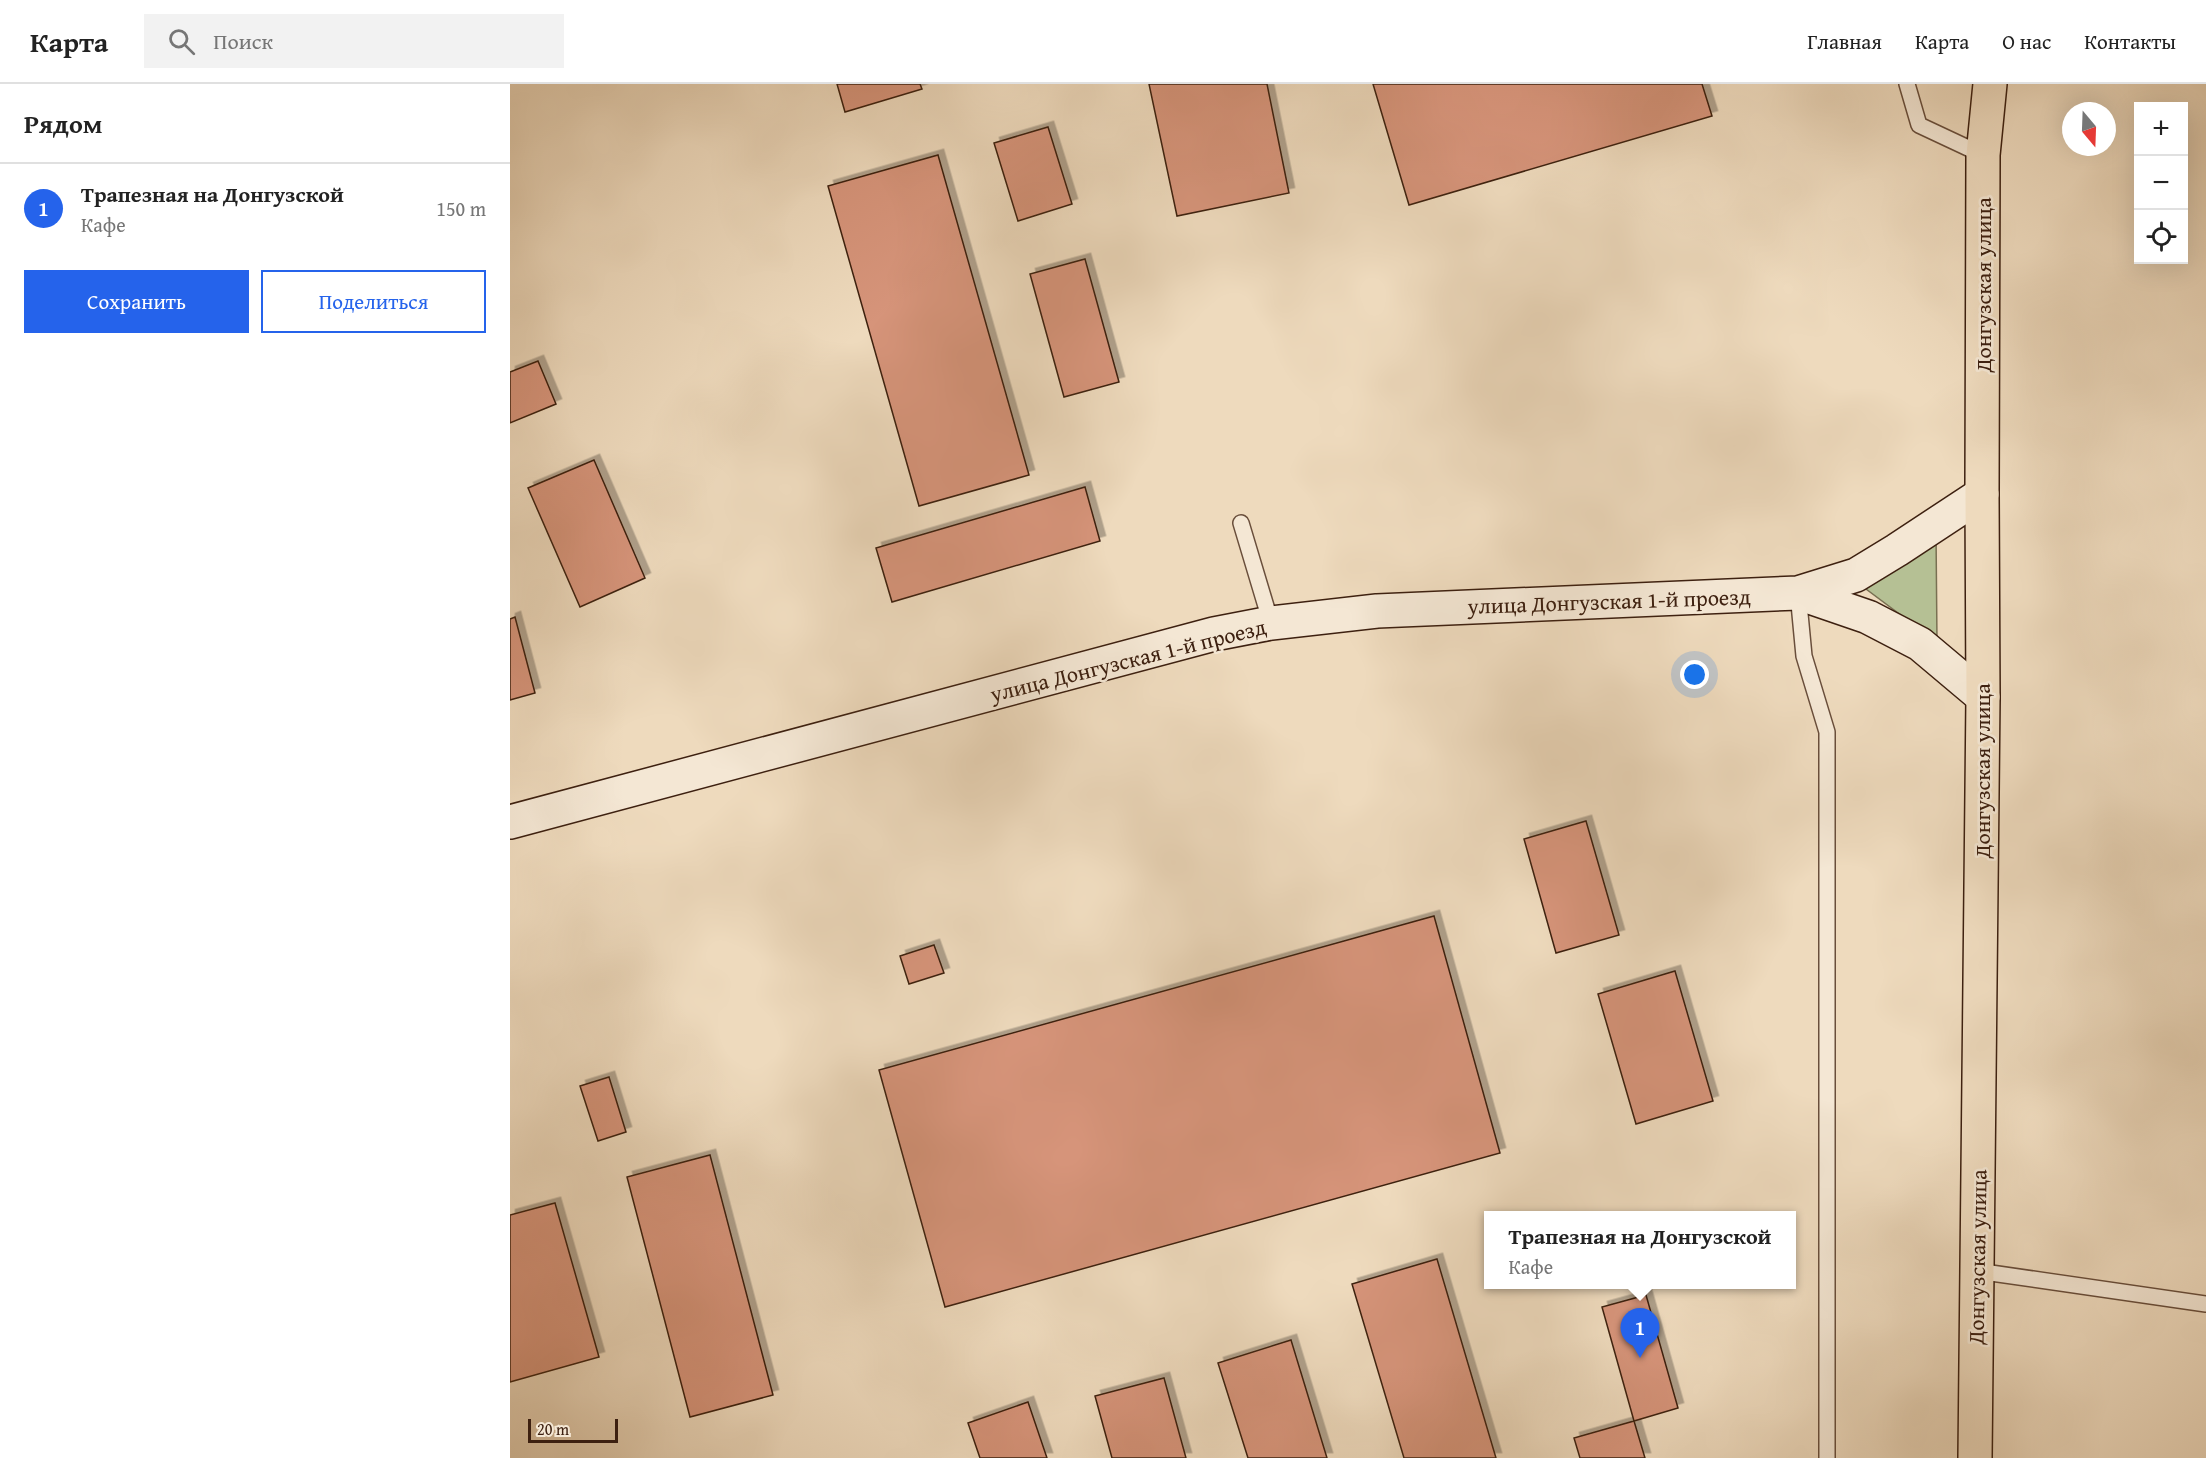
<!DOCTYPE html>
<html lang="ru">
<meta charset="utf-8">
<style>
body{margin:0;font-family:"Gentium Book Plus",serif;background:#f2f2f2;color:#222}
.controls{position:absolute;right:18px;top:18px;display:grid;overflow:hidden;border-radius:0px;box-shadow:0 6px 24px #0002}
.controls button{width:54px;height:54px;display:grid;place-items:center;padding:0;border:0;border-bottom:2px solid #e0e0e0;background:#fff;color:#222;font:30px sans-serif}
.compass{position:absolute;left:1552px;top:18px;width:54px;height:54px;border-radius:50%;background:#fff;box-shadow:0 6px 24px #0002;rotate:161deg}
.scale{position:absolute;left:18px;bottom:15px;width:90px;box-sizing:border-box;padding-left:6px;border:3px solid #3d2010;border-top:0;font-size:16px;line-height:21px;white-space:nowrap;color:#3d2010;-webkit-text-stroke:4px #f4e7d4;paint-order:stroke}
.you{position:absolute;left:1185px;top:591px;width:21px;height:21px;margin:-15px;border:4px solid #fff;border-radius:50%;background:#1a73e8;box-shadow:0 0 0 9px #1a73e833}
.badge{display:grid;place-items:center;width:39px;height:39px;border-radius:50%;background:#2563eb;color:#fff;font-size:20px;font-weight:700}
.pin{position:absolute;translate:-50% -50px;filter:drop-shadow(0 2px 3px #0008)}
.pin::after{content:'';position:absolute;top:32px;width:21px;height:18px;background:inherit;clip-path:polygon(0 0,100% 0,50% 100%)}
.popup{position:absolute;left:974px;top:1127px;width:312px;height:78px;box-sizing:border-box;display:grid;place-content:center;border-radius:0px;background:#fff;filter:drop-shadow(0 2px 4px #0005);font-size:20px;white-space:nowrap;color:#767676}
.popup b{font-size:22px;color:#222}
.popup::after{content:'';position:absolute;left:50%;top:100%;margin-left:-12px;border:12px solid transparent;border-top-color:#fff}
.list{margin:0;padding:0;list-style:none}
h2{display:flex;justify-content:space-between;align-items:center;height:78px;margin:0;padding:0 24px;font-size:26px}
h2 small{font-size:20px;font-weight:400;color:#767676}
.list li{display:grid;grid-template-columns:39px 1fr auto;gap:18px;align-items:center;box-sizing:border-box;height:90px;padding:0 24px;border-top:2px solid #e0e0e0}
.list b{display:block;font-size:22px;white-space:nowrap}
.list p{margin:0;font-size:20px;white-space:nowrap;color:#767676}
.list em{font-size:20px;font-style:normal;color:#767676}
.actions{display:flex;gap:12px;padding:18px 24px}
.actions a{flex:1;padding:14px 0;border:2px solid #2563eb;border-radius:0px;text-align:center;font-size:21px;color:#2563eb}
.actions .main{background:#2563eb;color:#fff}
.icon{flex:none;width:33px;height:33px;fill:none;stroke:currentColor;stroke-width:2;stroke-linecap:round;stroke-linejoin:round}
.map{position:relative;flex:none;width:1696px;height:1374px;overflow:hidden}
header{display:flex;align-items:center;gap:36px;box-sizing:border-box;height:84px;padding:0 30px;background:#fff;border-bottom:2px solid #e0e0e0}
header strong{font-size:28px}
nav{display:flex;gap:33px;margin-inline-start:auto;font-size:21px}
.search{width:420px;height:54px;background:#f2f2f2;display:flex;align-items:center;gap:15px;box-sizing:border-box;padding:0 21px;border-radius:0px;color:#767676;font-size:22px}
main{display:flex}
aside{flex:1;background:#fff}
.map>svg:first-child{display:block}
.green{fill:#b5c094;stroke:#797052;stroke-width:1.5}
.building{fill:#d6947a;stroke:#3d2010;stroke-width:1.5;filter:url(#shadow)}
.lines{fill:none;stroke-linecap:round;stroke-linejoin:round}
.lane-casing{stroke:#694e3b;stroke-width:18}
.secondary-casing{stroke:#3d2010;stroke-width:36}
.highway-casing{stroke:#3d2010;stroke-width:36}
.lane{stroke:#f4e7d4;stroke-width:15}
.secondary{stroke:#f4e7d4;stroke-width:33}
.highway{stroke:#eedabd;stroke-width:33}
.labels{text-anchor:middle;stroke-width:5;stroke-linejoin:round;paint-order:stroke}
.street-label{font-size:22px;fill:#3d2010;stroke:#f4e7d4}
</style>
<header>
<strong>Карта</strong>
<div class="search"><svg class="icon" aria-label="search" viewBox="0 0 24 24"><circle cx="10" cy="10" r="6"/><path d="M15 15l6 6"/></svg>Поиск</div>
<nav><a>Главная</a><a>Карта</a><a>О нас</a><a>Контакты</a></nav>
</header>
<main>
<aside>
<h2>Рядом<small></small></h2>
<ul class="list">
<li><span class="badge">1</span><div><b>Трапезная на Донгузской</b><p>Кафе</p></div><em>150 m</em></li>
</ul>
<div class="actions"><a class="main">Сохранить</a><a>Поделиться</a></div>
</aside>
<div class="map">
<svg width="1696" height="1374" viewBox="0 0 1696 1374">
<defs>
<filter id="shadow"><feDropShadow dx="5.5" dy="-5.5" stdDeviation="0" flood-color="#0004"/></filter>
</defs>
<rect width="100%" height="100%" fill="#eedabd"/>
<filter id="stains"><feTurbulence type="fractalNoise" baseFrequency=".00333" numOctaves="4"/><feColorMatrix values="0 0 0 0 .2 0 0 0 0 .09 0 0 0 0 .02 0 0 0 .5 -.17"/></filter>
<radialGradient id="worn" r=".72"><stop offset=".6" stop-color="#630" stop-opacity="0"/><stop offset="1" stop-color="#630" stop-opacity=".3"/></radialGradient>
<path class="green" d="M1426,448L1427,558L1352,502Z"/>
<path class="building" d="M327,0H410L412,5L335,28Z
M639,0H757L779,109L667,132Z
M863,0H1192L1202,32L899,121Z
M538,43L562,120L508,137L484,59Z
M428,71L519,391L409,422L318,102Z
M575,175L609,298L554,313L520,190Z
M28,277L46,320L0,339V288Z
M84,376L135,494L70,523L18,404Z
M575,403L590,457L382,518L366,464Z
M5,533L25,609L0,616V535Z
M1076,737L1109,851L1046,869L1014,755Z
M924,832L990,1069L435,1223L369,986Z
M424,861L434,889L399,900L390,872Z
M1165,887L1203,1017L1126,1040L1088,910Z
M99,993L116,1048L88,1057L70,1002Z
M200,1071L263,1311L180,1333L117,1093Z
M45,1119L89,1273L0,1298V1131Z
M927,1175L986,1374H894L842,1200Z
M1136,1211L1168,1324L1124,1337L1092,1223Z
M781,1256L817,1374H738L708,1279Z
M654,1294L676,1374H602L585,1312Z
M518,1318L537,1374H470L458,1339Z
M1124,1337L1135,1374H1070L1064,1354Z"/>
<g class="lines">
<g class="lane-casing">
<path id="lane" d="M1397,0L1409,41L1473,71
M731,439L761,539
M1288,509L1294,572L1317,648V1374
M1467,1187L1696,1220"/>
</g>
<g class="secondary-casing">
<path id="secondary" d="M1288,509L1358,533L1410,560L1473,613
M0,738L704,550L761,539L867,527L1288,509L1346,491L1387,466L1472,410"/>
</g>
<g class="highway-casing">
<path id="highway" d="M1465,1374L1473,613L1472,410L1473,71L1480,0"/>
</g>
<use href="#lane" class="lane"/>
<use href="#secondary" class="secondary"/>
<use href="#highway" class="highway"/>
</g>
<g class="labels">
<g class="street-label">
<text transform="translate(1473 201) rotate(-90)" y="8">Донгузская улица</text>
<text transform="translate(1099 517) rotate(-2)" y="8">улица Донгузская 1-й проезд</text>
<text transform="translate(618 576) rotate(-14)" y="8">улица Донгузская 1-й проезд</text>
<text transform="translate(1472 687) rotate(-90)" y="8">Донгузская улица</text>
<text transform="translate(1467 1173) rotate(-89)" y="8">Донгузская улица</text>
</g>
</g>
<rect width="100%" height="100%" filter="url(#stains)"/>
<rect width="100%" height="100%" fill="url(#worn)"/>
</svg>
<div class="controls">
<button>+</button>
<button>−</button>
<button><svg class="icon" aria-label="locate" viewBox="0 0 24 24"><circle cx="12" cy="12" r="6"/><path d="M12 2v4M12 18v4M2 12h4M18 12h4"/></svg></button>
</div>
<svg class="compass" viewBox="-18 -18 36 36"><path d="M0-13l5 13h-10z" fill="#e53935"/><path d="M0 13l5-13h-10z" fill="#767676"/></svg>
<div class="scale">20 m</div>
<div class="you"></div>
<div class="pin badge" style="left:1130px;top:1274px">1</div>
<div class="popup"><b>Трапезная на Донгузской</b>Кафе</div>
</div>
</main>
